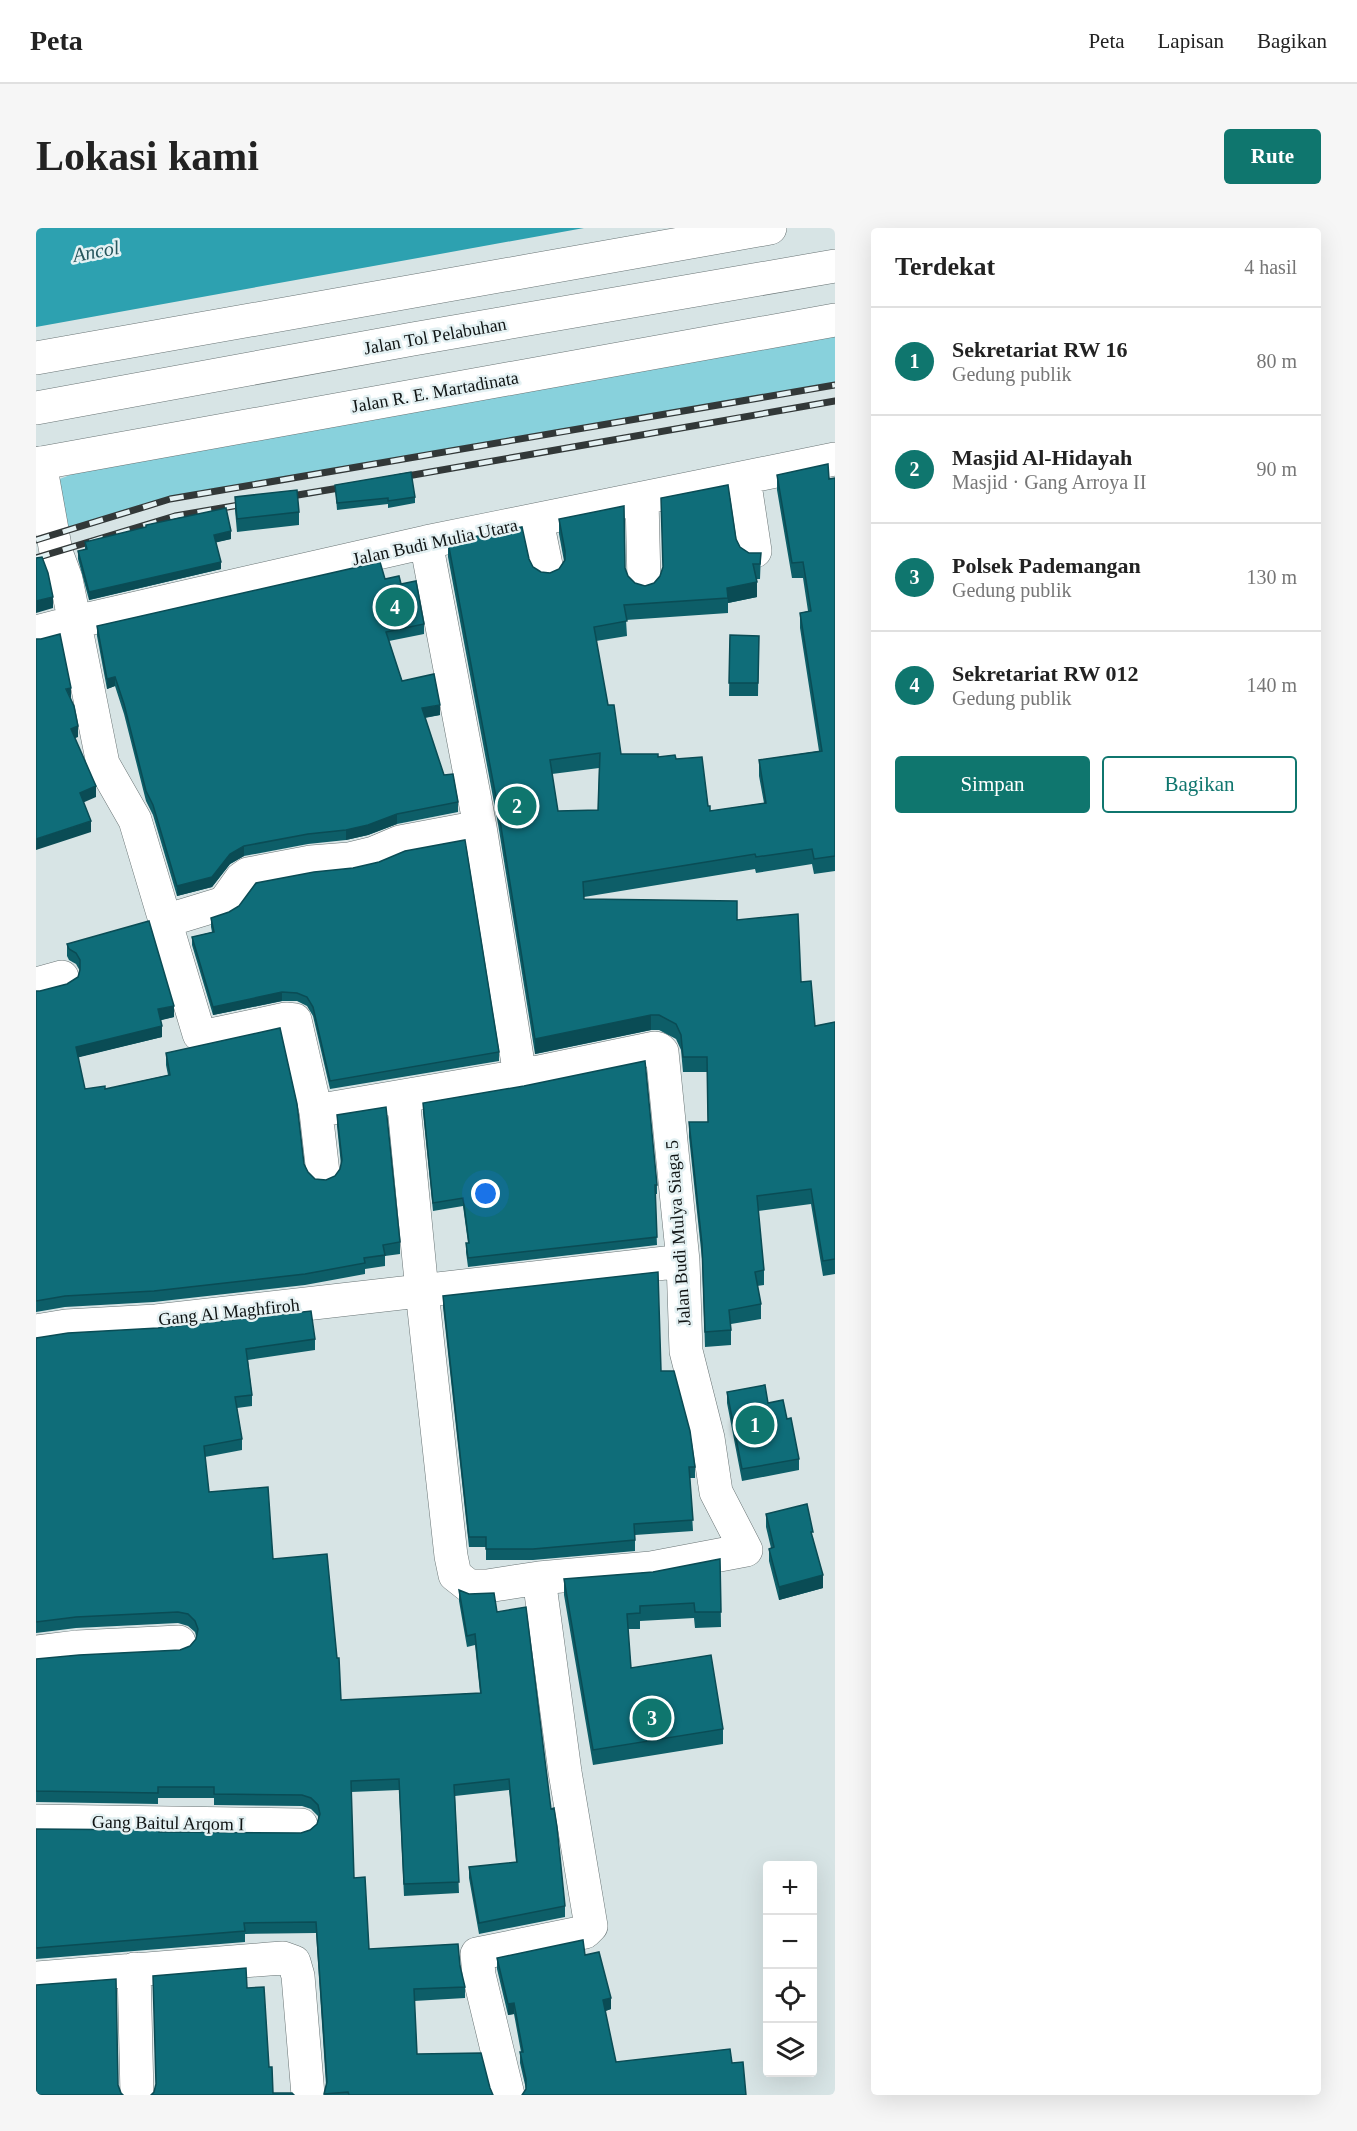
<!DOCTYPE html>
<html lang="id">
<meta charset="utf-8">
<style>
body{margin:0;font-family:"Times New Roman",serif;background:#f6f6f6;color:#222}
.controls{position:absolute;right:18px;bottom:18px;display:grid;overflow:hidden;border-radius:6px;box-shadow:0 6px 24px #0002}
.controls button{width:54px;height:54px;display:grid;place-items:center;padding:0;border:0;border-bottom:2px solid #e0e0e0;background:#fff;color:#222;font:30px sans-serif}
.you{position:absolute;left:450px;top:966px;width:21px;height:21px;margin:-15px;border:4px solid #fff;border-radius:50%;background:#1a73e8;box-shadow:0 0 0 9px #1a73e833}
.badge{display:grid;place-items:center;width:39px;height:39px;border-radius:50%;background:#0f766e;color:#fff;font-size:20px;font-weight:700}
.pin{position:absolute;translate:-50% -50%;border:3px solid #fff;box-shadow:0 2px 6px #0006}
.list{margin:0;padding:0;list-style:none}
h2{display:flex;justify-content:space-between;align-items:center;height:78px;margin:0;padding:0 24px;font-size:26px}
h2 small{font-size:20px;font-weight:400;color:#767676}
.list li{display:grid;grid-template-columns:39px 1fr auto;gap:18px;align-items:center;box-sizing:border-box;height:108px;padding:0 24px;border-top:2px solid #e0e0e0}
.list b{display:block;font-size:22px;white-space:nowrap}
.list p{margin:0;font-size:20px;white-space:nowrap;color:#767676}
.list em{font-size:20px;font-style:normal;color:#767676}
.actions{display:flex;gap:12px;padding:18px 24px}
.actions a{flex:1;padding:14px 0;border:2px solid #0f766e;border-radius:6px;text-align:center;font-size:21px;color:#0f766e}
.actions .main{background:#0f766e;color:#fff}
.icon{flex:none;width:33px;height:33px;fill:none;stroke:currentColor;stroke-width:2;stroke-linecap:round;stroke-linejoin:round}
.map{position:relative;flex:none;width:799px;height:1867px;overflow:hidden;border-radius:6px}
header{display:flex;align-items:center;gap:36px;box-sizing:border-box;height:84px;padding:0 30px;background:#fff;border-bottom:2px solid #e0e0e0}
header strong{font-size:28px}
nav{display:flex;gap:33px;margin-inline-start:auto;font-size:21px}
.intro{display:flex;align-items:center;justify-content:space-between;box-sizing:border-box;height:144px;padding:0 36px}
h1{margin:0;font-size:42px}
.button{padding:15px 27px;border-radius:6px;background:#0f766e;color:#fff;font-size:21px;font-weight:700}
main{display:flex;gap:36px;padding:0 36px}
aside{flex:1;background:#fff;border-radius:6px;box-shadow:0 6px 24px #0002}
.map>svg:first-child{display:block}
.green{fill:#88d1dc}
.water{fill:#2da1b0}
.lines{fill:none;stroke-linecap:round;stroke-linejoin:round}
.street-casing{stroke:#697475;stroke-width:34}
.highway-casing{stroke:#697475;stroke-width:34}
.street{stroke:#fff;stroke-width:33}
.highway{stroke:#fff;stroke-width:33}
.rail-casing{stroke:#323838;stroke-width:7}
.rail{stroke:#e4f1f3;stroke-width:4.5;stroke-dasharray:14;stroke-linecap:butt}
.wall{fill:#0d5e68;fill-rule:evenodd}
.shaded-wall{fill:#0a4c55}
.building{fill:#0f6d79;stroke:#0a4c55;stroke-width:1.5;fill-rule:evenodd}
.labels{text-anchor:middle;stroke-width:5;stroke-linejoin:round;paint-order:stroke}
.street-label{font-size:18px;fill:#0f1313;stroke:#e4f1f3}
.water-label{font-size:20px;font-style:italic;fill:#27565d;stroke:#e4f1f3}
</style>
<header>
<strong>Peta</strong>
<nav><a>Peta</a><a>Lapisan</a><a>Bagikan</a></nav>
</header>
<div class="intro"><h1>Lokasi kami</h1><a class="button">Rute</a></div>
<main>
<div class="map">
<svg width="799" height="1867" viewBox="0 0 799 1867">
<rect width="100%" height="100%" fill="#d7e4e5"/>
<path class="green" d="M799,92V157L134,271L17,307L8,257L117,215Z"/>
<path class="water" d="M0,0H548L0,99Z"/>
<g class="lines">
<g class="street-casing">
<path id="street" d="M4,235L20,324L30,351L67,536L99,592L163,806L170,808L250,791L259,792L280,884L291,881L484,848L619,820L623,821L626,824L647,1033L650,1123L672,1210L680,1264L710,1322L615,1340L503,1350L451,1358H433L419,1347L415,1328L386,1063L367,868
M708,250L719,323
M606,271L608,354
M501,293L511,342
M390,314L444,599L484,848
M0,404L39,394L390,314L799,231
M129,693L188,675L205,651L212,646L275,634L313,631L338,625L364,614L444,599
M0,756L26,749
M280,884L287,945
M0,1103L30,1098L120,1093L647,1033
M0,1424L41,1419L143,1414
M0,1593L265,1597
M98,1741L101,1867
M0,1750L233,1731L247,1730L258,1734L262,1748L272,1867
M472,1867L443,1747L441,1726L549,1704L555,1698L529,1544L503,1350"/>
</g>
<g class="highway-casing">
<path id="highway" d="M0,130L734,0
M0,180L377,111L799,38
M0,236L799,92"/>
</g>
<use href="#street" class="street"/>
<use href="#highway" class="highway"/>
<g class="rail-casing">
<path id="rail" d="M360,250L799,173
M244,270L315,258
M0,312L134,271L799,157
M0,330L139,288L215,275"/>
</g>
<use href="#rail" class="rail"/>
</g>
<path class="wall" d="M741,247L793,251L799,250V643L778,646L776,636L720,645L719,641L548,669V671L701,692L765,754L779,798L799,794V1046L787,1048L775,976L722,983L728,1042V1057L721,1058L725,1076V1091L695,1096V1117L669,1119L666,1031L653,909V894H672L671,844H647L645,822L640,811L623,802H615L499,826L462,596L412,329V314L493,331L497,339L505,344L514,345L523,341L528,333L523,306V291L589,340L592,348L599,355L609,358L618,355L700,311L704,319L713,325H725L724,351H720L721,369L692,375V385L590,392L591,408L560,413L572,477L585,526L640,531L672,578L674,583L728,575L723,548V532L783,523L764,400V385L772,383L767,350H756L741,262ZM563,540L562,582L522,583L516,546Z
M299,257L379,269V275L352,280V276L301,282Z
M199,269L263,284V297L201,304L199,282Z
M195,311L180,314L185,341L53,372L42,331V323L49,322V314Z
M349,351L365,356L388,396V406L353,413L366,453L404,487L389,490L408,547L422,574V584L361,596L332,607L310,612L272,616L208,628L194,636L176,659L141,668L117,587L110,573L88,486L79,458L71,461L61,408V398Z
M694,407L723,408L722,468H693Z
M175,690L463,824V833L294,861L277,788L271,778L261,773H246L177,787L156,717V709L176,704L175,699Z
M31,716L138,789L124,792L126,809L42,829L49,861H69L132,847L130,837V825L268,936L272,944L279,951L290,952L299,948L304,941L305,937L301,898V887L364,1014V1026L349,1028V1038L329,1041V1046L269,1057L118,1074L29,1079L0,1084V763H4L31,756L42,749L44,743L40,736L33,732L31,728Z
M387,875L621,957V966H619L621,1017L432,1039L430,1024V1015H432L427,978L397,983L387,884Z
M407,1068L625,1143L659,1239V1250H654L657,1303L599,1307V1323L497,1332H450V1319H433L407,1079Z
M0,1110L279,1111V1122L212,1132L216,1167V1178L201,1180L206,1211V1222L169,1229L173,1264L237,1331L305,1472L444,1465L439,1417L431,1419L423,1373V1362L461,1384L515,1581L529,1678V1689L443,1706L433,1650V1639L480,1634L473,1562L419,1568L423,1665L368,1668L363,1562L315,1564L318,1650L333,1721L424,1738L429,1759V1770L378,1773L381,1826L454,1860L457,1867H288L290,1857L280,1705L209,1706V1714L0,1731V1601L123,1604L265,1605L274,1602L281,1596L282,1591V1588L275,1581L266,1578L178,1577V1570H122V1576L0,1574V1431L144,1422L154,1418L160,1411V1408L159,1404L152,1398L142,1395L40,1400L0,1405Z
M691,1164L732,1175L751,1191L763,1231V1242L706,1253L691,1175Z
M730,1286L777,1310L787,1360L743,1372L733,1333V1321L735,1320L730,1299Z
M684,1331L685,1399L659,1400L658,1390L604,1393V1401H592L595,1440L687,1501V1516L557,1537L528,1367V1351L617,1344Z
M549,1727L575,1781L569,1783L580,1834L696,1835L490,1861L484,1835V1824H485L478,1786L472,1787L461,1741V1730Z"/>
<path class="shaded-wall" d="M195,303V311L178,315V307Z
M185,334V341L53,372V364Z
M721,354V369L692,375L691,360Z
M17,369V380L0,385V373Z
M79,449V458L71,461V451Z
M35,460V471L30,461Z
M404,477V487L386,490V480Z
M42,498V509L35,512V501Z
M60,558V569L44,576V565Z
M361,586V596L332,607L310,612V602Z
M55,593V604L0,622V611Z
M208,618V628L194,636L176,659L141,668V658Z
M246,764V773L177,787V779Z
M138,778V789L122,793V781Z
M615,787V802L499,826V811Z
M126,798V809L40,830V819Z
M787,1347V1360L743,1372V1359Z
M575,1770V1781L567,1784V1772Z
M478,1775V1786L472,1787V1776Z"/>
<path class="building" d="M792,236L793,251L799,250V628L778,631L776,621L720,629L719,626L547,654L548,671L701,673V692L762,686L765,754L775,753L779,798L799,794V1031L787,1033L775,961L721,968L728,1042L719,1044L725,1076L693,1082L695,1102L669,1104L666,1016L653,894H672L671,829H647L645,807L640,796L623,787H615L499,811L462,580L412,314L486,299L493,331L497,339L505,344L514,345L523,341L529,332V323L523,291L588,278L589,340L592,348L599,355L609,358L618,355L624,348L627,339L625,270L692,257L700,311L704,319L713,325H725L724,336H717L721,354L691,360L692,370L588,377L591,393L558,399L572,477H578L585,526H622V529L639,527L640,531L666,529L672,578H674V583L730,575L723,532L786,523L764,385L775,383L767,334L756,335L741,247ZM564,525L562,582L522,583L514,532Z
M375,244L379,269L352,273V270L301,275L299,257Z
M261,262L263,284L201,291L199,269Z
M190,280L195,303L178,307L185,334L53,364L42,323L51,321L49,314L110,299V297Z
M6,329L12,345L17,369L0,373V330Z
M344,334L349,351L363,348L365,356L380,353L388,396L350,404L366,453L398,446L404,477L386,480L408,547L417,546L422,574L361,586L332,597L310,602L272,606L208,618L194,626L176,649L141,658L117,577L110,563L88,476L79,449L71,451L61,398Z
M24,406L35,460L30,461L38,478L42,498L35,501L60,558L44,565L55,593L0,611V411H5Z
M694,407L723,408L722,455H693Z
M429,612L463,824L294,853L277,779L271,769L261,765L246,764L177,779L156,709L178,704L175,690L193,684L203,678L220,655L278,644L317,640L343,634L369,623Z
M113,693L138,778L122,781L126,798L40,819L49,861L69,858V861L134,847L130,825L244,800L261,876L268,936L272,944L279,951L290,952L299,948L304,941L306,932L301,887L350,879L364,1014L347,1017L349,1027L328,1030L329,1035L269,1046L118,1063L29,1068L0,1073V763H4L31,756L42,749L44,742V732L40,725L33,721L31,716Z
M609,833L621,957H619L621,1009L432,1030L430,1015H433L427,970L397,975L387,875L488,858Z
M622,1044L625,1143H638L654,1203L659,1239H653L657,1292L598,1296L599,1312L497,1321H450V1309H433L407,1068Z
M275,1083L279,1111L210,1121L216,1167L199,1169L206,1211L168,1218L173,1264L232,1259L237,1331L291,1326L301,1430H303L305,1472L445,1465L439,1406L431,1408L423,1362L433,1366L458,1365L461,1384L490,1379L515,1581L518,1580L521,1599L529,1678L443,1695L433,1639L481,1634L473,1551L418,1557L423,1654L368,1656L363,1551L315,1553L318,1650L329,1649L333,1721L422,1716L424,1738L429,1759L378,1761L381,1826L445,1825L454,1860L457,1867H313L312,1864L288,1866L291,1854L280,1694L208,1695L209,1703L0,1720V1601L123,1602V1604L265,1605L274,1602L281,1596L284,1586L282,1577L275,1570L266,1567L178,1566V1559H122V1565L0,1563V1431L43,1427L144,1422L154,1418L160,1411L162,1401L159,1393L152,1386L142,1384L40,1389L0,1394V1110L32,1105L122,1100Z
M729,1157L732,1175L747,1172L751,1191L755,1190L763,1231L706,1241L691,1164Z
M771,1276L777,1304H775L787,1347L743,1359L733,1321L738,1319L730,1286Z
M684,1331L685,1384H659L658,1375L604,1378V1385L591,1386L595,1440L675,1427L687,1501L557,1522L528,1351L617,1344Z
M547,1712L549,1727L563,1724L575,1770L567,1772L580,1834L694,1821L696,1835L707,1834L710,1867H486L490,1861V1851L484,1824H487L478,1775L472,1776L461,1730Z
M210,1740L211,1760L228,1759L233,1839H236L237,1865H256L258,1867H115L118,1864L120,1856L117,1748Z
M80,1751L82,1857L85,1865L87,1867H0V1757Z"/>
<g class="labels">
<g class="street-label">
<text transform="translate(399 108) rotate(-10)" y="6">Jalan Tol Pelabuhan</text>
<text transform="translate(399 164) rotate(-10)" y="6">Jalan R. E. Martadinata</text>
<text transform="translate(399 314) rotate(-12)" y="6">Jalan Budi Mulia Utara</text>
<text transform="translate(642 1005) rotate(-94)" y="6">Jalan Budi Mulya Siaga 5</text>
<text transform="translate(193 1084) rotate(-6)" y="6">Gang Al Maghfiroh</text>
<text transform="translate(132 1595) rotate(1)" y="6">Gang Baitul Arqom I</text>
</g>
<g class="water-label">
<text transform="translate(60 23) rotate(-10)" y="7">Ancol</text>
</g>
</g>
</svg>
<div class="controls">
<button>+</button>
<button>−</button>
<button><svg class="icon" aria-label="locate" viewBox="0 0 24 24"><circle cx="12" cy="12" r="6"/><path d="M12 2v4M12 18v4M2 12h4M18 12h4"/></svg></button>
<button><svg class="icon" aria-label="layers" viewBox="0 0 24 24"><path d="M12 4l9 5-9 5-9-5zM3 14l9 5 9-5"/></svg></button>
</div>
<div class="you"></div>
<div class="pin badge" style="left:719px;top:1197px">1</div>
<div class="pin badge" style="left:481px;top:578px">2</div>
<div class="pin badge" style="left:616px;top:1490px">3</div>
<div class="pin badge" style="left:359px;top:379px">4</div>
</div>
<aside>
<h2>Terdekat<small>4 hasil</small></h2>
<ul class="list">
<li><span class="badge">1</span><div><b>Sekretariat RW 16</b><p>Gedung publik</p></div><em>80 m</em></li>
<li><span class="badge">2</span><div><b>Masjid Al-Hidayah</b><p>Masjid · Gang Arroya II</p></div><em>90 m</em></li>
<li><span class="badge">3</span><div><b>Polsek Pademangan</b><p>Gedung publik</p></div><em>130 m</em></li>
<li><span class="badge">4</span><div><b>Sekretariat RW 012</b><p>Gedung publik</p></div><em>140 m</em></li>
</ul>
<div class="actions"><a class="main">Simpan</a><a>Bagikan</a></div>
</aside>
</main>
